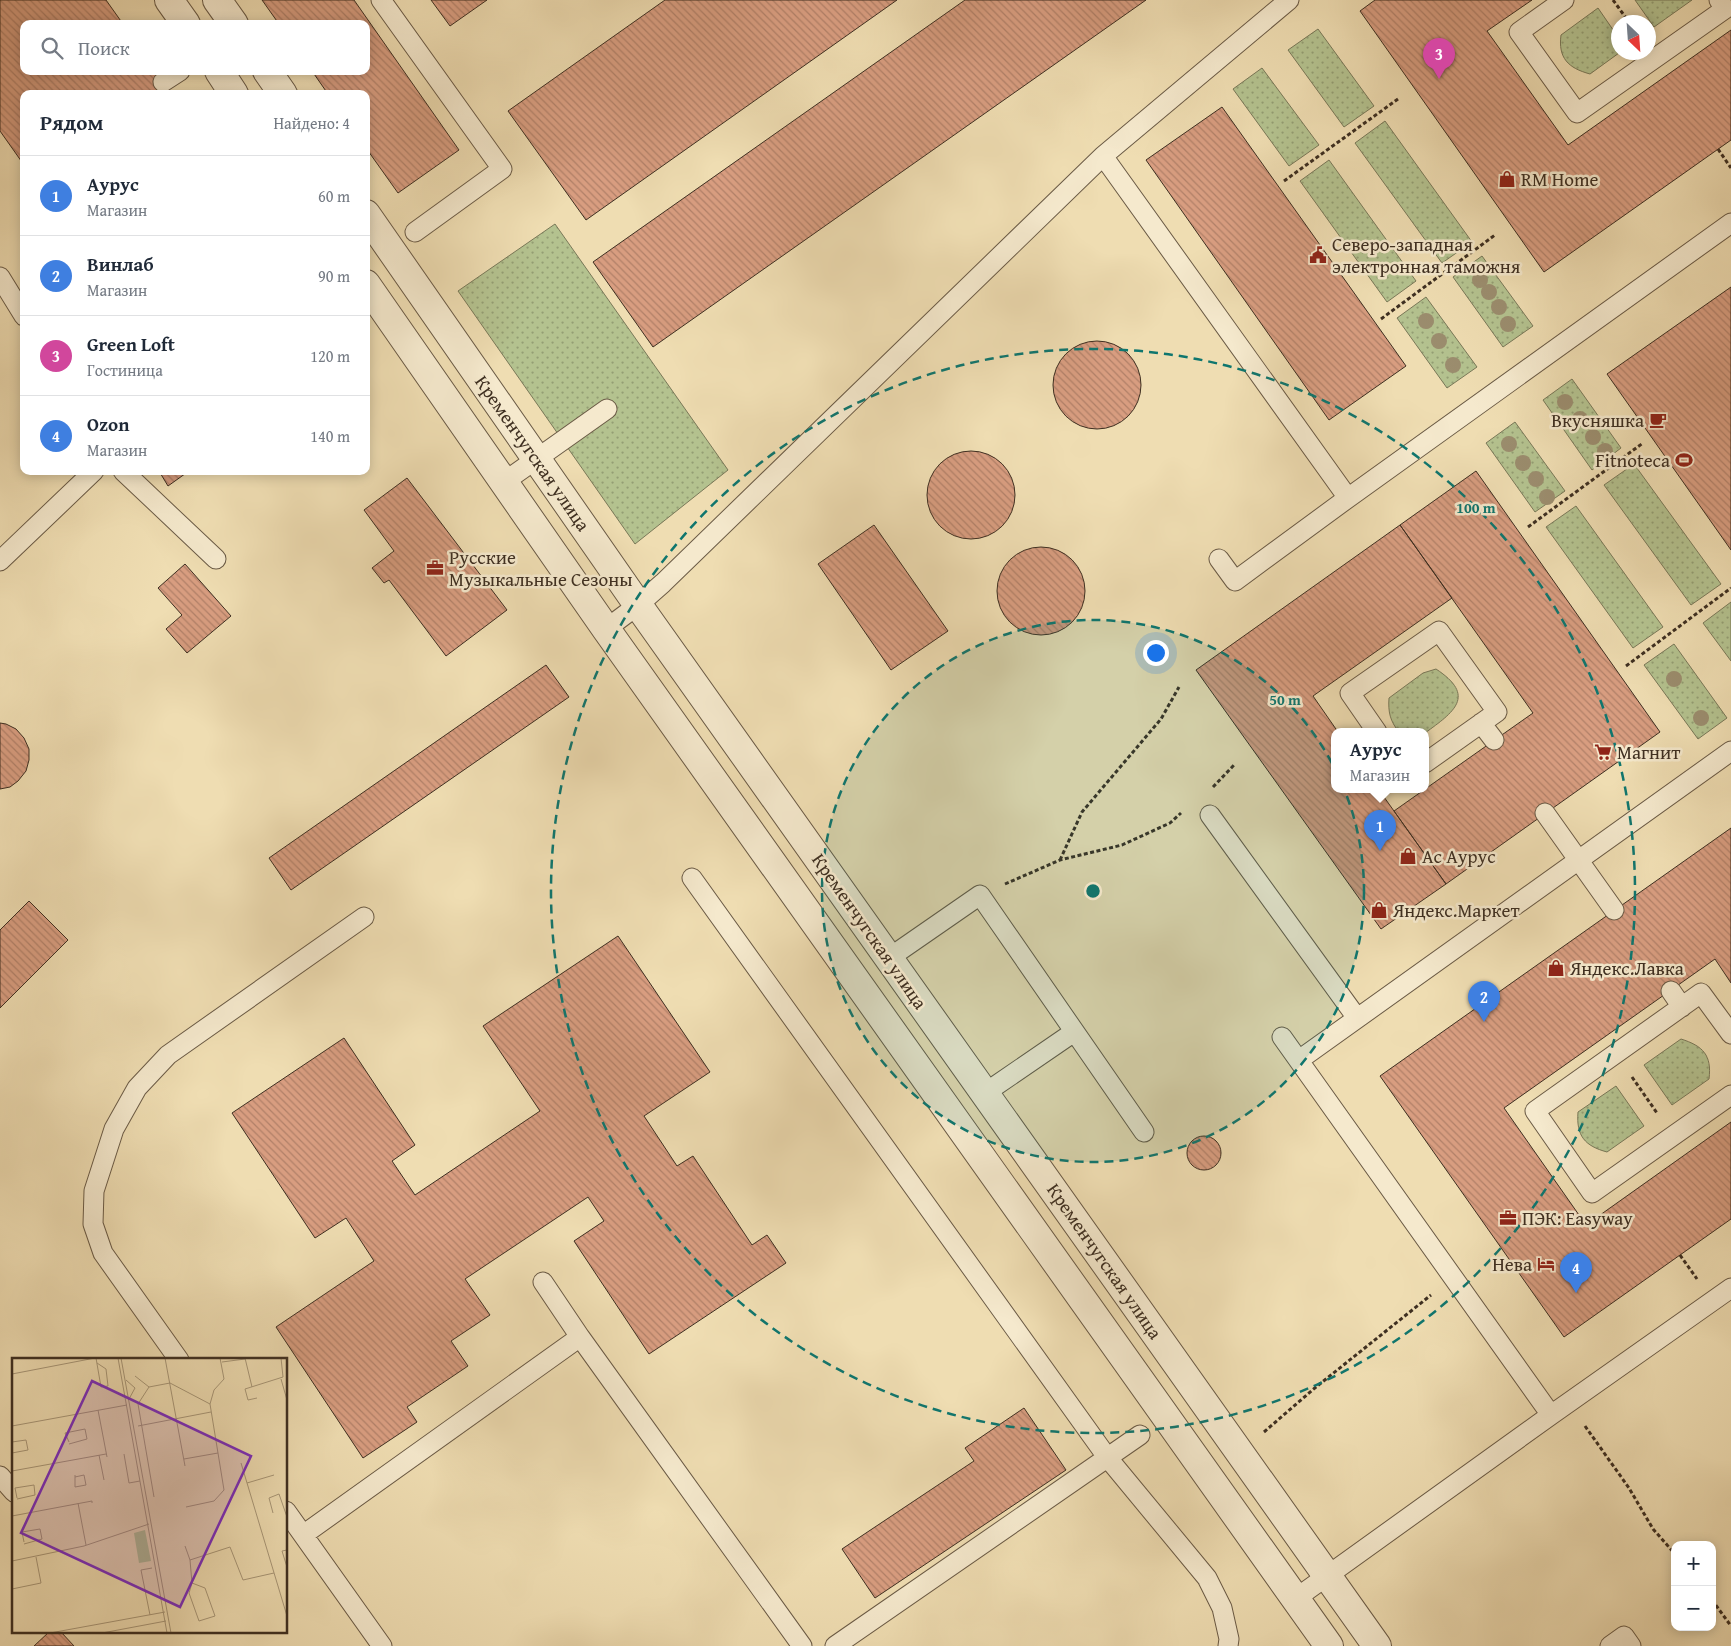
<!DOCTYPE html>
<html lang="ru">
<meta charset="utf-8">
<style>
body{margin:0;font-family:"Gentium Book Plus",serif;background:#f6f6f7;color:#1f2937}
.controls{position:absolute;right:15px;bottom:15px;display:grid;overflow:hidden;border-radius:10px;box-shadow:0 2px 12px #0003}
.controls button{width:45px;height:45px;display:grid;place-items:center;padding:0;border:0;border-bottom:1px solid #e0e1e3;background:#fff;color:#1f2937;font:25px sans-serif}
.compass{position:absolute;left:1611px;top:15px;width:45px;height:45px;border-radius:50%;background:#fff;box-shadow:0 2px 12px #0003;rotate:155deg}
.you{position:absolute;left:1155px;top:652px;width:18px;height:18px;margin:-12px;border:4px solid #fff;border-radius:50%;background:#1a73e8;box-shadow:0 0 0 8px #1a73e833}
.badge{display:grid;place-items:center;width:32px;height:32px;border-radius:50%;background:#7c3aed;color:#fff;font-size:16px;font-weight:700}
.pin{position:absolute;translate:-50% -41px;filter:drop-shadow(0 1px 2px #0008)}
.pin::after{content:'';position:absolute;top:26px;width:18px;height:15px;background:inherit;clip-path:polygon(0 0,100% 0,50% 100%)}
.popup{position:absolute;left:1331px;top:728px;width:98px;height:65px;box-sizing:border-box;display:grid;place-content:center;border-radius:10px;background:#fff;filter:drop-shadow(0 1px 4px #0005);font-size:16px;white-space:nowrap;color:#747a83}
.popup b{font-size:19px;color:#1f2937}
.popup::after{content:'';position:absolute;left:50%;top:100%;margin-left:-10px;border:10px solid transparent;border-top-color:#fff}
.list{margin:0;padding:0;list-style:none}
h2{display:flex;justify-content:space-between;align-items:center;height:65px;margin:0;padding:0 20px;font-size:21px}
h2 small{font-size:16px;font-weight:400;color:#747a83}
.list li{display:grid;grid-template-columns:32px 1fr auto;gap:15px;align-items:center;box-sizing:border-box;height:80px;padding:0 20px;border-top:1px solid #e0e1e3}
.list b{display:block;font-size:19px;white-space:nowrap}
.list p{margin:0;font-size:16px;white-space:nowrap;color:#747a83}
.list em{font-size:16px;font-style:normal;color:#747a83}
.icon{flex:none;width:28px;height:28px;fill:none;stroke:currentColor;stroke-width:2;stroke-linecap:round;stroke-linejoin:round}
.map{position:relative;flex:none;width:1731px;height:1646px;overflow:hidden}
.search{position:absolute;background:#fff;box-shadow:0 2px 12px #0003;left:20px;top:20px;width:350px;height:55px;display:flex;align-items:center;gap:12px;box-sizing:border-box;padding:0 18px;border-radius:10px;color:#747a83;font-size:19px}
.panel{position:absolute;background:#fff;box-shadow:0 2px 12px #0003;left:20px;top:90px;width:350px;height:385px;border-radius:10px}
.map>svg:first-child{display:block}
.grass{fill:url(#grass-dots);stroke:#797858}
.building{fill:url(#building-back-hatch);stroke:#3e2f21}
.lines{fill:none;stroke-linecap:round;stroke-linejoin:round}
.service-casing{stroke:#6a5a45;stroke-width:21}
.tertiary-casing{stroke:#6a5a45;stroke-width:30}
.path{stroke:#3e2f21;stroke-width:3;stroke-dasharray:4 2.5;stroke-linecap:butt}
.service{stroke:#f5e9cd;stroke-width:19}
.tertiary{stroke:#f5e9cd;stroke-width:28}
.tree{fill:#9b8d6e}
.ring{fill:none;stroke:#0f766e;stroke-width:2.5;stroke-dasharray:9 6}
.labels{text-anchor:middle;stroke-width:5;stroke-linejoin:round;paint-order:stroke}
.poi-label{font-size:19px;fill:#3e2f21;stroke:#f5e9cd;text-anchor:start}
.street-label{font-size:19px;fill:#3e2f21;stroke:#f5e9cd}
.inset-road{fill:none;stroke:#a89778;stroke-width:1}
.view{fill:#7b2cbf;fill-opacity:0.15;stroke:#7b2cbf;stroke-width:2.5}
.inset-edge{fill:none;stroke:#3e2f21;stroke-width:2.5}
.centre{fill:#0f766e;stroke:#f5e9cd;stroke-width:2.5}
.ring-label{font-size:15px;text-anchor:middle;font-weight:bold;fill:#0f766e;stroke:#f5e9cd;stroke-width:5;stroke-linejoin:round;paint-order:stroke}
</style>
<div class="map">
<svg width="1731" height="1646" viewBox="0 0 1731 1646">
<defs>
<pattern id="grass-dots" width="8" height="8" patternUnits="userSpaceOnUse" patternTransform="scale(1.25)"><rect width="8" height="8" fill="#b4c28f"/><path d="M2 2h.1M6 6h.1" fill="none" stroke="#949e74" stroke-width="1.8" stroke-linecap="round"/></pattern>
<pattern id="building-back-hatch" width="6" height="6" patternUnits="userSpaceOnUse" patternTransform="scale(1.25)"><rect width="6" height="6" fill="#d89d80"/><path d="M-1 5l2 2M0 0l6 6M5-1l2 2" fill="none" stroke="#b18068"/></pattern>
</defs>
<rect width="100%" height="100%" fill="#efddb2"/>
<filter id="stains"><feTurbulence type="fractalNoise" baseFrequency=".004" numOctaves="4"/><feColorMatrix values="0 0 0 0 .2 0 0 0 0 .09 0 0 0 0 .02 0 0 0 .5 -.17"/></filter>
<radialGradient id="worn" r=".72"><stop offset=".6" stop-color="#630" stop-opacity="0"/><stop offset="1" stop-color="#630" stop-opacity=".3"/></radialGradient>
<path class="grass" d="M1635,0H1692L1654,27Z
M1598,8L1618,37L1619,53L1590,74C1568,68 1558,58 1561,35Z
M1318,29L1374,106L1344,127L1288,50Z
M1262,68L1319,145L1289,166L1233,89Z
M1385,121L1472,242L1442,263L1355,143Z
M1329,160L1416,281L1387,302L1300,181Z
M555,224L728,470L635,544L458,291Z
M1482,256L1533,326L1503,347L1453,277Z
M1426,297L1477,367L1447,388L1397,318Z
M1572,379L1621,448L1592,470L1543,400Z
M1515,422L1565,491L1535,512L1486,443Z
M1634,464L1721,584L1691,605L1604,485Z
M1576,506L1663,627L1633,648L1546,527Z
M1731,602V661L1703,623Z
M1674,644L1727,718L1698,739L1644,665Z
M1436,669C1477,696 1454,712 1425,733L1399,732C1390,721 1388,712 1389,698L1423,673Z
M1681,1039C1703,1046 1712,1055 1709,1079L1672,1105L1644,1065Z
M1616,1086L1644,1126L1607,1152C1585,1146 1576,1136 1578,1112Z"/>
<path class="building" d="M0,0H106L123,24H24V71H155L171,94H24V165L0,131Z
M262,0H354L459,150L398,193L366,148V94H328L312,71H366V24H279Z
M431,0H487L450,26Z
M665,0H897L586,220L508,111Z
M965,0H1146L653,347L593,262Z
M1375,0H1532L1487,31L1568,145L1731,30V140L1544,272L1360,11Z
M1222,107L1406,366L1329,420L1146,160Z
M1731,287V550L1607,374Z
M1053 385a44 44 0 1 1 88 0a44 44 0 1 1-88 0Z
M927 495a44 44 0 1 1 88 0a44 44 0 1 1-88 0Z
M159,471H189L168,486Z
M1476,471L1660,732L1446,884L1394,811L1533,713L1400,525Z
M407,478L507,610L446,656L389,580L384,583L372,568L394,551L364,510Z
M874,525L948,631L891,670L818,564Z
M1400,525L1452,598L1313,696L1338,732H1335V790H1379L1446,884L1381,929L1196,670Z
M997 591a44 44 0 1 1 88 0a44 44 0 1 1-88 0Z
M185,564L231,616L187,653L166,629L182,615L158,588Z
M546,665L569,697L291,890L269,858Z
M0,723L6,724L16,729L24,738L29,749V760L26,771L18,781L10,787L0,789Z
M1731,828V983L1715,959L1504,1108L1586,1225L1731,1122V1219L1564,1337L1380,1076Z
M29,901L68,940L0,1008V930Z
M618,936L710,1072L644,1116L677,1166L693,1156L752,1245L767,1235L786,1263L649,1354L574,1241L604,1221L588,1197L465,1279L490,1315L451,1341L468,1366L407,1407L417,1422L363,1458L276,1327L374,1261L346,1218L315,1238L232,1113L344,1038L415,1145L392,1161L415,1195L540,1111L483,1026Z
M1187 1153a17 17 0 1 1 34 0a17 17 0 1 1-34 0Z
M1024,1408L1066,1470L875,1598L842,1549L974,1461L965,1448Z
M49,1632H61L74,1646H34Z"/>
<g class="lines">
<g class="service-casing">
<path id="service" d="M381,0L502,169L415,232
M1564,0L1519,32L1577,113L1725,9L1719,0
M163,82L180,71
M1103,156L1348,498
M0,277L24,316
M123,471L216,559
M504,482L607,409
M1219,559L1235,581L1348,498L1731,223
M0,561L94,471
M606,629L638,605L663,583L1103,156L1289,0
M1481,723L1494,740
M1377,732L1350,693L1439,631L1497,712L1425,763
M1545,813L1614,910
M1210,815L1357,1018
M692,878L1107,1457L1207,1578L1222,1608L1229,1639L1228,1646
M889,958L980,895L1144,1132
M1671,991L1682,1007
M1731,1034L1701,993L1535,1111L1592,1193L1731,1095
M1282,1037L1551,1415
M1299,1060L1731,751
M985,1093L1074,1032
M543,1282L580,1337L802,1646
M179,1360L103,1253L93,1224L94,1191L114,1129L137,1088L168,1055L364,917
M0,1476L14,1492
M286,1511L382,1646
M303,1535L580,1337
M1295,1599L1551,1415L1731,1288
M835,1646L1140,1435
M1610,1646L1624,1636L1631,1646"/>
</g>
<g class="tertiary-casing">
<path id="tertiary" d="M169,0L186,24
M217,0L234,24
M219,71L234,94
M267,71L283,94
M366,214L638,605L1377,1646
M366,284L606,629L1329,1646"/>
</g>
<path class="path" d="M1613,0L1629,22
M1718,149L1731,168
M1284,181L1398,99
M1381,319L1495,235
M1528,527L1643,443
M1626,666L1731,588
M1213,787L1235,764
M1060,860L1082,812L1161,719L1179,687
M1005,884L1060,860L1122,845L1170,823L1181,813
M1632,1077L1657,1113
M1680,1255L1697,1279
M1585,1426L1629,1488L1653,1529L1675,1554
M1264,1432L1316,1387L1431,1295
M1712,1600L1731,1626"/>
<use href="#service" class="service"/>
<use href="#tertiary" class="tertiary"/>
</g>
<g class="tree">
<circle cx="1480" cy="280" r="8"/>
<circle cx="1489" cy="292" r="8"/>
<circle cx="1499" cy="307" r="8"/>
<circle cx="1426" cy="321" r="8"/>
<circle cx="1508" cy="324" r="8"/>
<circle cx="1439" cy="341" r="8"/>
<circle cx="1453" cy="365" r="8"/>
<circle cx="1565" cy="402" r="8"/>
<circle cx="1580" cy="419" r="8"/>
<circle cx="1593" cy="437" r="8"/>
<circle cx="1509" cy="444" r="8"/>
<circle cx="1605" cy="451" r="8"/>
<circle cx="1523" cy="463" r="8"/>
<circle cx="1536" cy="479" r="8"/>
<circle cx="1547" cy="497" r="8"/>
<circle cx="1674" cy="679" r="8"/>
<circle cx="1701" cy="718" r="8"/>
</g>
<circle cx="1093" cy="891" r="271" fill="#0f766e" fill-opacity=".12"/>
<g class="ring">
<circle cx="1093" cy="891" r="271"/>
<circle cx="1093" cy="891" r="542"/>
</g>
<defs>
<g id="shop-bare" transform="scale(1.35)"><path d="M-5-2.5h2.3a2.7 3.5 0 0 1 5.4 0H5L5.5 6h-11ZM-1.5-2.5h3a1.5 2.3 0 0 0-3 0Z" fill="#8f2418" stroke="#f5e9cd" stroke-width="2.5" paint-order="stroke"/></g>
<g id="civic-bare" transform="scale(1.35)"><path d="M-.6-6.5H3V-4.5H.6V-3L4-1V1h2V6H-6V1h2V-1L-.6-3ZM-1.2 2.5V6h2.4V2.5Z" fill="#8f2418" stroke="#f5e9cd" stroke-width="2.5" paint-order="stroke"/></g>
<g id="cafe-bare" transform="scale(1.35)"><path d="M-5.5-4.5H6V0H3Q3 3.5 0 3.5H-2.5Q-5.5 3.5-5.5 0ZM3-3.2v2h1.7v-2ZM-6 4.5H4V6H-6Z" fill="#8f2418" stroke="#f5e9cd" stroke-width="2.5" paint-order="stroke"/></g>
<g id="stadium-bare" transform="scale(1.35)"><path d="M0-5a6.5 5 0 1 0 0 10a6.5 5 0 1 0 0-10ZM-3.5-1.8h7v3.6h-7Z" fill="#8f2418" stroke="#f5e9cd" stroke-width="2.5" paint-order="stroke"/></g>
<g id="office-bare" transform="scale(1.35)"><path d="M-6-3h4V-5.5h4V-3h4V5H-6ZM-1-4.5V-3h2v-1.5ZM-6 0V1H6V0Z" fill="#8f2418" stroke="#f5e9cd" stroke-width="2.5" paint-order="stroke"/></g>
<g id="supermarket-bare" transform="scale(1.35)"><path d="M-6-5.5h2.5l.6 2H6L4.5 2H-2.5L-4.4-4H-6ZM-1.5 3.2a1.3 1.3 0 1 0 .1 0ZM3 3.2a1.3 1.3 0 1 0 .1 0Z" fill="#8f2418" stroke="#f5e9cd" stroke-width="2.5" paint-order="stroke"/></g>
<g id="hotel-bare" transform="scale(1.35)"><path d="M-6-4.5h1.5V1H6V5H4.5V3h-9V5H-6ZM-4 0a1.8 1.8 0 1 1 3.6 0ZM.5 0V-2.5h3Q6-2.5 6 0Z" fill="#8f2418" stroke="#f5e9cd" stroke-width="2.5" paint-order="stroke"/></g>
</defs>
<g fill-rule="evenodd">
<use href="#shop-bare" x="1507" y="179"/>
<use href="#civic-bare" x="1318" y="255"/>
<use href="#cafe-bare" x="1658" y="420"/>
<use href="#stadium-bare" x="1684" y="460"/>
<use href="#office-bare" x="435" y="568"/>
<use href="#supermarket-bare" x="1603" y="752"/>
<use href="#shop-bare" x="1408" y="856"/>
<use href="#shop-bare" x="1379" y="910"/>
<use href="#shop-bare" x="1556" y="968"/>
<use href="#office-bare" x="1508" y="1218"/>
<use href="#hotel-bare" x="1546" y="1264"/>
</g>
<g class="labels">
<g class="poi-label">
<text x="1521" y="186">RM Home</text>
<text x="1332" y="251">Северо-западная<tspan x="1332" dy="22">электронная таможня</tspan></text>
<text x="1644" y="427" text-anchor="end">Вкусняшка</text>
<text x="1670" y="467" text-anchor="end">Fitnoteca</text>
<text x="449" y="564">Русские<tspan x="449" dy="22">Музыкальные Сезоны</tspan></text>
<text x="1617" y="759">Магнит</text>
<text x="1422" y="863">Ас Аурус</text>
<text x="1393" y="917">Яндекс.Маркет</text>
<text x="1570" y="975">Яндекс.Лавка</text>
<text x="1522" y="1225">ПЭК: Easyway</text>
<text x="1532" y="1271" text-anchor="end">Нева</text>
</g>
<g class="street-label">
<text transform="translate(533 453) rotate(55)" y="7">Кременчугская улица</text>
<text transform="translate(870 931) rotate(55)" y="7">Кременчугская улица</text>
<text transform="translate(1105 1261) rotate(55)" y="7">Кременчугская улица</text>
</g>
</g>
<g transform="translate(12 1358)">
<rect width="275" height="275" fill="#efddb2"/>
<path d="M133,172L139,203L127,205L122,175Z" fill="#b4c28f"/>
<path class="inset-road" d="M84,0L89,29L96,28L94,11L85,5M106,0L155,275M109,0L159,275M153,0L173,108M233,0L240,29M210,4L233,1M0,16L83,0M123,18L137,29M269,21L275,42M114,22L123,30L117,41M245,40L236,42L233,31L271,19L269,0M86,52L95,99M0,68L115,47M126,68L199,54M0,84L14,82L16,92L0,95M57,84L53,75L73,71L75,81L57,86M112,96L117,125L128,123M87,97L92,122M172,101L206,95M229,105L275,258M0,113L94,96M63,117V129L74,127L72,117L63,119M235,125L262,117M142,139L126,46L137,29L158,25L198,46M5,140L3,130L22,127L23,137L5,141M66,145L74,187M174,149L202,143L212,132L198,46L202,32L212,21L208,0M261,155L257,140L267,136L275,159M0,158L80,143V145M12,184L10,174L28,171L30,181L12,186M173,188L178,202L180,225L177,235L187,263L203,258L193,230L180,225M275,192L270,193L275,209M178,202L218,189L231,222L262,215M0,203L72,188L137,166M0,231L29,225L24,199M138,257L129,212L140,210M38,275L153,254M90,275L154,263"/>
<path class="view" d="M80,23L239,98L168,249L9,175Z"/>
<rect width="275" height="275" class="inset-edge"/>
</g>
<circle cx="1093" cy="891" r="8" class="centre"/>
<g class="ring-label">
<text x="1476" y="513">100 m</text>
<text x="1285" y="705">50 m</text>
</g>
<rect width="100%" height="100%" filter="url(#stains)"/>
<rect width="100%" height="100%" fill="url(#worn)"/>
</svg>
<div class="controls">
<button>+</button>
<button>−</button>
</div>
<svg class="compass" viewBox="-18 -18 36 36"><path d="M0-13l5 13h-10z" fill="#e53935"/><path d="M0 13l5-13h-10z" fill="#747a83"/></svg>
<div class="you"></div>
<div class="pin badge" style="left:1380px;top:851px;background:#3f7fe0">1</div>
<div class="popup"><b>Аурус</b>Магазин</div>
<div class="pin badge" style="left:1484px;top:1022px;background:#3f7fe0">2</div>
<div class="pin badge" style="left:1439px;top:79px;background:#d1479c">3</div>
<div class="pin badge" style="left:1576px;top:1293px;background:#3f7fe0">4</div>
<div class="search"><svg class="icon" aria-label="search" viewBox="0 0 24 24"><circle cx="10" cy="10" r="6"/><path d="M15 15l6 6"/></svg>Поиск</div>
<section class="panel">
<h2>Рядом<small>Найдено: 4</small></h2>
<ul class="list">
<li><span class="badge" style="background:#3f7fe0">1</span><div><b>Аурус</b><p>Магазин</p></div><em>60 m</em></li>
<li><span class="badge" style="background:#3f7fe0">2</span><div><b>Винлаб</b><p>Магазин</p></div><em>90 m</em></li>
<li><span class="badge" style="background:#d1479c">3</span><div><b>Green Loft</b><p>Гостиница</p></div><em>120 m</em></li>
<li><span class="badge" style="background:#3f7fe0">4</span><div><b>Ozon</b><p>Магазин</p></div><em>140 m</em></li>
</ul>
</section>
</div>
